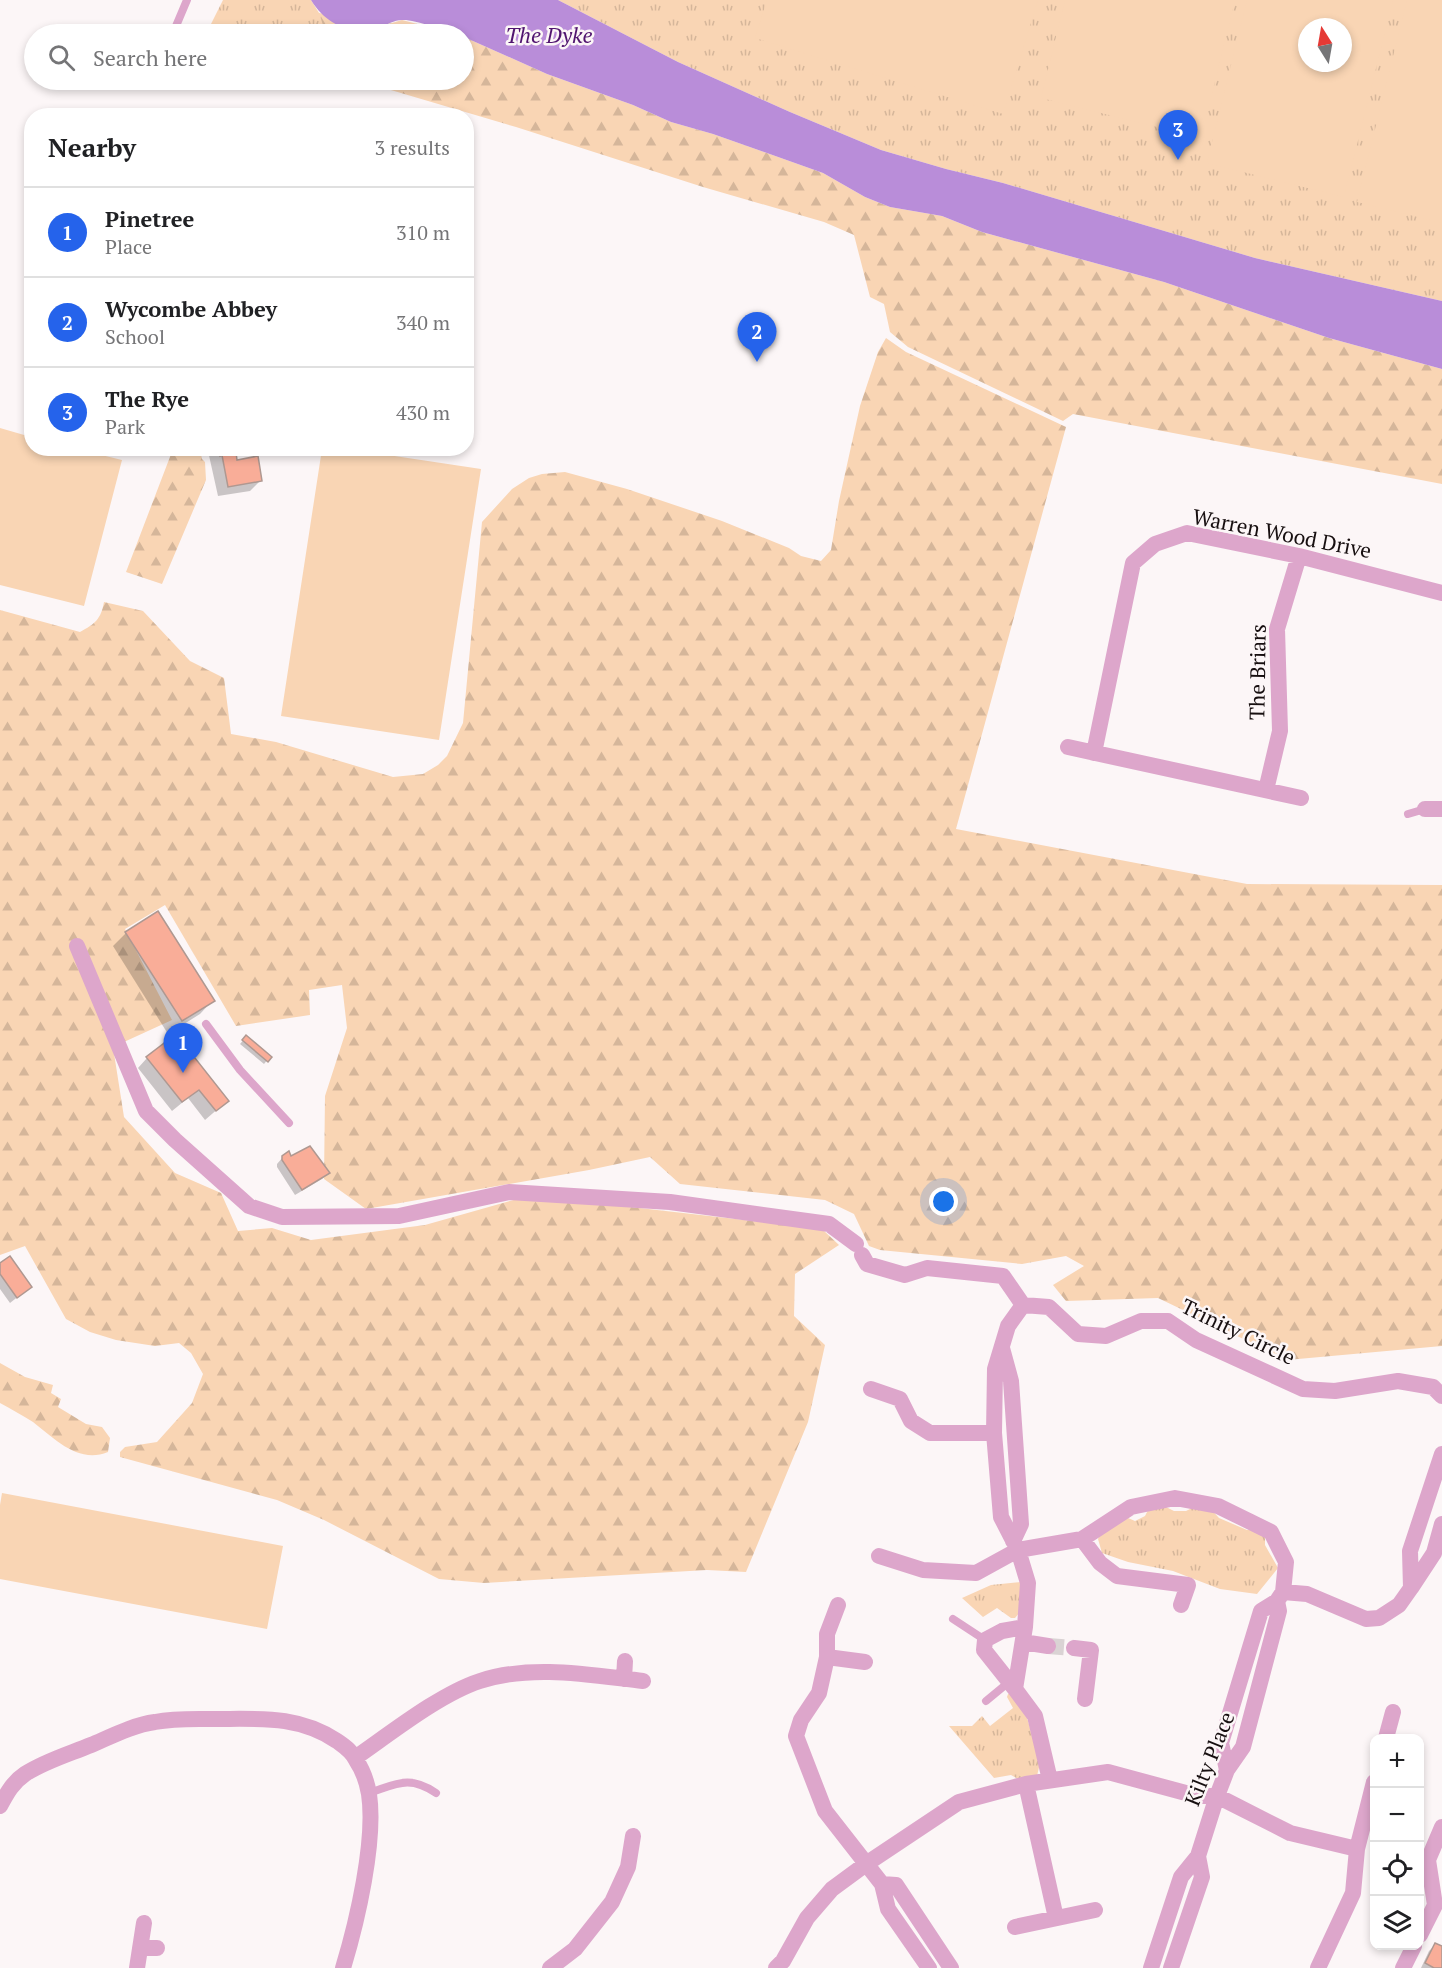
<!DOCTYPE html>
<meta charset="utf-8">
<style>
body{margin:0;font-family:"PT Serif",serif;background:#f6f6f6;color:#202124}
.controls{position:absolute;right:18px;bottom:18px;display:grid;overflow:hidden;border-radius:12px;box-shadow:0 3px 9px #0003}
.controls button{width:54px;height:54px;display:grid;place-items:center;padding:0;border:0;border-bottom:2px solid #e0e0e0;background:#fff;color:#202124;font:30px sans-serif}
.compass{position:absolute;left:1298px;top:18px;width:54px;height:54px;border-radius:50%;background:#fff;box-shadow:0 3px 9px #0003;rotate:349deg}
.you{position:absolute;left:944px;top:1202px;width:21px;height:21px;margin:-15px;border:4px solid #fff;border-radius:50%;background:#1a73e8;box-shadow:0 0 0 9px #1a73e833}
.badge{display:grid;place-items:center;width:39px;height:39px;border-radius:50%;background:#2563eb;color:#fff;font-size:20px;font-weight:700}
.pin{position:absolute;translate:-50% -50px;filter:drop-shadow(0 2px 3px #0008)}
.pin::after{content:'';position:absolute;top:32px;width:21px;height:18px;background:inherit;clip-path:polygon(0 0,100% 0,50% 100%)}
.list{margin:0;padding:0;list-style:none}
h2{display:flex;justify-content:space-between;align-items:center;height:78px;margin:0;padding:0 24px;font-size:26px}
h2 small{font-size:20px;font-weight:400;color:#757577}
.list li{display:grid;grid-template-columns:39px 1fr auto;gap:18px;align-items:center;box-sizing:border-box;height:90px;padding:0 24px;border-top:2px solid #e0e0e0}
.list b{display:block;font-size:22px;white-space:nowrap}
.list p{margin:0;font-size:20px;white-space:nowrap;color:#757577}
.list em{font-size:20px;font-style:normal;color:#757577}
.icon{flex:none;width:33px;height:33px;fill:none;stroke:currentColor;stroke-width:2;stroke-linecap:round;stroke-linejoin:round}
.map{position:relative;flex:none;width:1442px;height:1968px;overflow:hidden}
.search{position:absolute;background:#fff;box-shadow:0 3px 9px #0003;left:24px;top:24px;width:450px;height:66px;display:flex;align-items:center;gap:15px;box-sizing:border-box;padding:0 21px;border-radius:33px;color:#757577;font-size:22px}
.panel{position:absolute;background:#fff;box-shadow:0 3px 9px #0003;left:24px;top:108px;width:450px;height:348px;border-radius:24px}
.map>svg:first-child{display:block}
.grass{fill:url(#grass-tufts);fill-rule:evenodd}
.forest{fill:url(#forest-firs)}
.pitch{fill:#f9d5b4;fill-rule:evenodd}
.water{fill:#b98dd9}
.shadow{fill:#0003}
.building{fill:#f9ad98;stroke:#af9891;stroke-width:1.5}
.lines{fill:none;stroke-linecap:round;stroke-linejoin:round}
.minor-tunnel{stroke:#dad3d4;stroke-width:16;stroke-dasharray:16 8;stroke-linecap:butt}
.service{stroke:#dda6cb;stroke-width:8}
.minor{stroke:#dda6cb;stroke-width:16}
.labels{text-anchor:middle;stroke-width:5;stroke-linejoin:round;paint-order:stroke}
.street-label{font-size:21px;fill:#170f10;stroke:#fcf6f7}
.water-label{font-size:22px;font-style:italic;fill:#50146f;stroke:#fcf6f7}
</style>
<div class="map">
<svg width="1442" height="1968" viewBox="0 0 1442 1968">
<defs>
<pattern id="grass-tufts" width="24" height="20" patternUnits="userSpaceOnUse" patternTransform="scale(1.5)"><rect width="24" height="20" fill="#f9d5b4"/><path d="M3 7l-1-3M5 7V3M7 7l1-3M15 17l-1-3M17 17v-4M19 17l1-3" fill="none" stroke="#d5b69a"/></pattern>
<pattern id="forest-firs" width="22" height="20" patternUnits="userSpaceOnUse" patternTransform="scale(1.5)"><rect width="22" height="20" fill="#f9d5b4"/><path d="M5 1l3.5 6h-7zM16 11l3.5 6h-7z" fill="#d5b69a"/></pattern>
</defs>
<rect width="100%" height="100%" fill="#fcf6f7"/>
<path class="grass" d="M223,0H311L319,13L456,34H213L207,32Z
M558,0H1442V301L1255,258L1003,183L946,169L881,150L790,112L678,62ZM1307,27H1343V63H1307Z
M1162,1505L1174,1511H1186L1198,1505L1210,1508L1219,1518L1247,1530H1255L1265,1534V1545L1278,1568L1257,1594L1220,1589L1173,1571L1128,1562L1102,1553L1098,1539L1101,1532L1128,1518L1135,1521L1145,1516L1148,1510Z
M1021,1582L1020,1612L1015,1618H1011L997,1608L983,1617L962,1598L991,1585Z
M1011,1693L1026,1714L1040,1763L1037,1776L1018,1779L1011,1775L994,1778L949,1726H972L982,1716L990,1726L1013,1708L1007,1697L1008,1694Z"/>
<path class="forest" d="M319,13L332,22L347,29L382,26L402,20L456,34H326Z
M464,37L547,74L633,105L671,122L713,134L823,173L865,197L890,207L942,216L982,232L1164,282L1329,338L1442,369V484L1073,414L1063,421L908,347L890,332L884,304L870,297L854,235L824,222L703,187L516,127L357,80H464Z
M886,338L906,352L1066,427L956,829L1247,884L1442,885V1346L1287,1360L1158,1298L1066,1301L1053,1285L1084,1266L1066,1256L1022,1264L880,1250L869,1246L854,1214L825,1200L680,1184L650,1157L589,1170L366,1209L324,1179L325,1096L347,1028L342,985L309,990L310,1015L236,1026L165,905L125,929L172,1020L113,1047L124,1117L175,1173L221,1193L238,1231L272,1228L311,1240L425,1225L517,1199L622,1206L822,1229L839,1245L795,1274L794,1316L825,1345L808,1422L746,1572L707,1570L484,1583L439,1579L324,1520L277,1500L120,1457V1452L125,1447L157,1442L192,1403L203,1374L191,1353L179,1343L155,1346L116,1340L90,1332L66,1319L25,1246L0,1255V610L80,632C95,624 101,619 104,602L143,611L190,661L224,678L231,734L276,742L393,777L423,774L438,765L447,756L463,723L482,522L512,489L529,478L542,474L565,472L627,489L722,521L789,548L801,556L821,561L831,550L839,501L860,406L878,352Z
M173,449H215V451L201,454L202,459L205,462L206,480L162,584L126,572Z
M0,1363L25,1377L53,1385L51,1393L61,1399L58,1407L86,1424L102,1427L110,1438L108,1452C78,1464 55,1439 33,1422C22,1415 11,1409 0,1403Z"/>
<path class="pitch" d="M767,0H1038L1003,114L755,38Z
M1065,0H1235L1201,138L1041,98Z
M1247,0H1393L1344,197L1207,163ZM1307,27H1343V63H1307Z
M1407,0H1442V223L1357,202Z
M0,428L31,437L32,448L77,449L122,460L84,606L0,585Z
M322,449H348L481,469L439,740L281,716Z
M2,1493L283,1546L267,1629L0,1579V1505Z"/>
<path class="water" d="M311,0H558L678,62L790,112L881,150L946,169L1003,183L1255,258L1442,301V369L1329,338L1164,282L982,232L942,216L890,207L865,197L823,173L713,134L671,122L633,105L547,74L464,37V34H456C443,30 414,19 402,20C394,20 387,25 379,27C350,34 327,26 311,0Z"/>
<path class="shadow" d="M210,448H236L235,454L236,462L260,481L250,491L218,496L208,451Z
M126,933L213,1000L200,1014L168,1034L113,946Z
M246,1037L270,1057L264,1064L240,1044Z
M147,1058L227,1101L205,1120L188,1098L172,1111L138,1068Z
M283,1157L290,1158L328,1173L322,1179L295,1195L277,1167V1164Z
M0,1265L30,1287L10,1303L0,1289Z
M1435,1945L1442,1948V1968H1421L1429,1951Z"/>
<path class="building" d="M219,448H238L239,452H236L237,460L258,456L262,481L228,487L222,455L220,456Z
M158,911L215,1001L182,1021L125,932Z
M176,1034L229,1101L216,1111L199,1090L182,1102L146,1057Z
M246,1035L272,1057L268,1062L242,1040Z
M310,1146L330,1173L302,1190L282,1160V1156L289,1151L291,1156Z
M10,1256L32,1287L17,1298L0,1274V1263Z
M1435,1943L1442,1946V1968H1434L1425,1963Z"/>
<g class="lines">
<path class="minor-tunnel" d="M1048,1646L1074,1648"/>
<path class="service" d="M176,26L187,0
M1408,814L1425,809
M206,1024L240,1070L289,1123
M953,1619L985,1640
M986,1701L1009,1682
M369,1793C397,1784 409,1775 436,1793"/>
<path class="minor" d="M1068,747L1301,798
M1094,753L1133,563L1155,544L1187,533L1299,556L1442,593
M1266,790L1280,731L1277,629L1299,556
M1425,809H1442
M77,946L146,1111L175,1140L249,1206L282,1217L399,1216L509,1192L670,1202L829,1224L856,1244
M862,1255L867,1264L905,1275L927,1268L1003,1276L1023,1305
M1002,1348L1011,1381L1021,1524L1013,1541
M871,1389L900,1399L911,1421L930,1433H994
M1082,1539L1131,1507L1175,1498L1218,1506L1271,1532L1286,1562L1283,1592L1277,1601L1279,1611L1243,1747L1227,1770L1217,1796L1198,1856L1202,1877L1171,1968
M879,1556L923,1570L976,1573L1018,1550L1001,1517L994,1433L995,1369L1008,1326L1023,1305L1049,1307L1078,1334L1106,1336L1141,1321H1168L1196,1340L1303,1389L1335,1391L1398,1381L1433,1387L1442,1396
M1411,1588L1410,1551L1442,1454
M1283,1592L1307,1594L1366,1619L1379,1618L1399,1605L1411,1588L1434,1553L1442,1524
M838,1605L827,1634V1657L819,1693L801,1720L796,1736L825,1811L882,1884L896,1885L951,1968
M1023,1642L1048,1646
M1074,1648L1091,1650L1085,1699
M827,1657L865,1662
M624,1679L625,1661
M1015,1689L984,1650L985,1640L1002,1631L1025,1627
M1386,1738L1393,1712
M355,1758C391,1733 440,1694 480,1681C532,1664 590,1675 643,1681
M1227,1770L1221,1743L1261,1611L1277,1601
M1050,1780L1035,1716L1015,1689L1025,1627L1028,1583L1018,1550L1082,1539L1100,1563L1117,1576L1188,1585L1181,1605
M1026,1784L1056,1918
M0,1806C7,1793 13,1782 25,1774C45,1761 69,1754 91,1745C112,1736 133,1725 155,1722C175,1718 195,1719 214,1719C259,1719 298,1715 337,1741C344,1746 352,1751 356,1760C362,1769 367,1782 369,1794C376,1841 357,1922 343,1968
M882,1884L888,1909L929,1968
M1435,1905L1428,1860L1442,1827
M1015,1927L1095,1910
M1420,1935L1435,1905
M140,1948H157
M137,1968L144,1923
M550,1968L575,1949L612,1902L628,1867L633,1836
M776,1968L783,1961L807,1918L832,1889L866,1864L959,1802L1026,1784L1108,1772L1197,1796H1217L1290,1833L1357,1849
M1151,1968L1181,1877L1198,1856
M1318,1968L1353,1893L1357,1849L1374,1782
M1403,1968L1414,1946"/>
</g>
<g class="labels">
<g class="street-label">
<text transform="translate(1282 534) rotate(11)" y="7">Warren Wood Drive</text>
<text transform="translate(1258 672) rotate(-89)" y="7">The Briars</text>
<text transform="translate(1238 1332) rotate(26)" y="7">Trinity Circle</text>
<text transform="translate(1210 1759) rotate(-68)" y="7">Kilty Place</text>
</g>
<g class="water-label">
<text x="549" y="43">The Dyke</text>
</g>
</g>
</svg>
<div class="controls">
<button>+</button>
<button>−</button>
<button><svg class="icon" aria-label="locate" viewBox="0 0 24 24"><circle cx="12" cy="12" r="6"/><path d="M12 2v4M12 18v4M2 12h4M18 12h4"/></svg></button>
<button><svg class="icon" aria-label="layers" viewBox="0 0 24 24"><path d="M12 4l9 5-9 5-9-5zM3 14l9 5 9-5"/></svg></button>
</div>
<svg class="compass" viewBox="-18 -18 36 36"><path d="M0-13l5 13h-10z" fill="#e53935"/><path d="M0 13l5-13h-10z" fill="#757577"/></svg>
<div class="you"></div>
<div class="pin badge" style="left:183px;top:1073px">1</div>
<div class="pin badge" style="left:757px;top:362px">2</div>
<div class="pin badge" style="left:1178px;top:160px">3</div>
<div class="search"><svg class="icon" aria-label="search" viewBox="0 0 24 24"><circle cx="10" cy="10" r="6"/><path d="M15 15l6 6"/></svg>Search here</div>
<section class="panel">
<h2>Nearby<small>3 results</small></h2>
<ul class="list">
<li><span class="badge">1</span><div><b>Pinetree</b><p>Place</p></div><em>310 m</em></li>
<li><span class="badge">2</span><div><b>Wycombe Abbey</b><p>School</p></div><em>340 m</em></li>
<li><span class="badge">3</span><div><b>The Rye</b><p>Park</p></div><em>430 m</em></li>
</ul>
</section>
</div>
